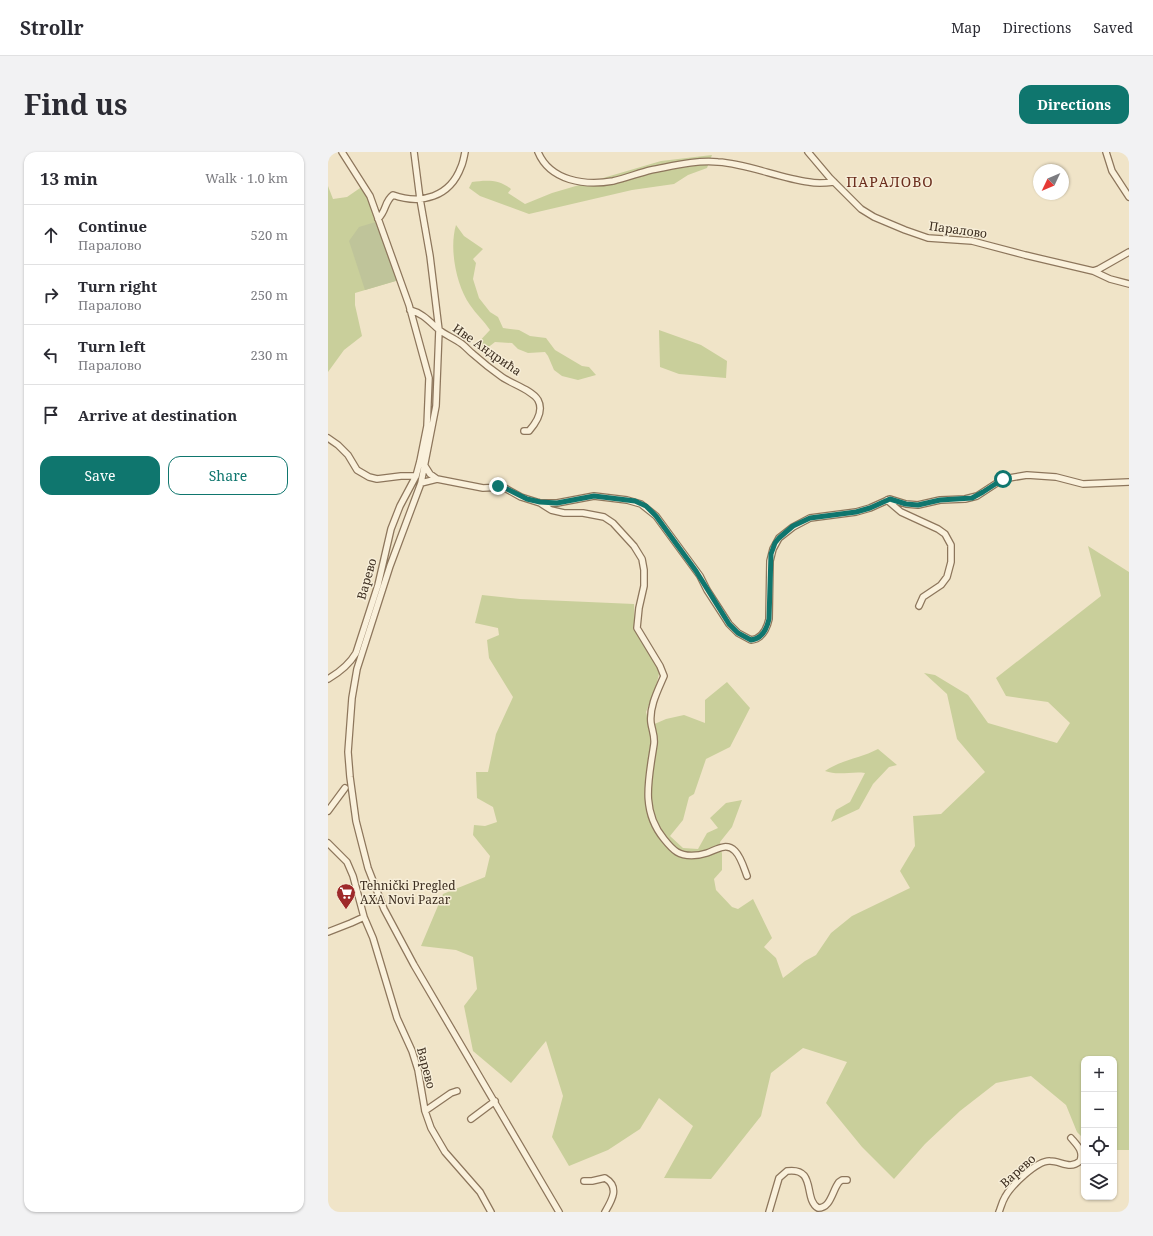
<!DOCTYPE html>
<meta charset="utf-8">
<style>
body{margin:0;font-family:"Noto Serif",serif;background:#f2f2f3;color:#2b2b33}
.controls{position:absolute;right:12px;bottom:12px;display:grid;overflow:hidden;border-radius:8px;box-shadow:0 1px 3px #0004}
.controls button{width:36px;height:36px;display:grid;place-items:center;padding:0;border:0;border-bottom:1px solid #e1e1e2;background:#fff;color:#2b2b33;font:20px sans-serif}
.compass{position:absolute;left:705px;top:12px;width:36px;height:36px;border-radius:50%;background:#fff;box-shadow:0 1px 3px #0004;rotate:226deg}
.stop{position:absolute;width:12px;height:12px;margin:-9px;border:3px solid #0f766e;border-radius:50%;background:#fff}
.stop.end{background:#0f766e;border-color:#fff;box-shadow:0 1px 4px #0008}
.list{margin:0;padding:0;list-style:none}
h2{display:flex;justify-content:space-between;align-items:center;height:52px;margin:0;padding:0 16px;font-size:17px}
h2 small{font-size:13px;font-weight:400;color:#7c7c81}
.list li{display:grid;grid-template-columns:26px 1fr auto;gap:12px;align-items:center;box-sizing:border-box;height:60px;padding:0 16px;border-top:1px solid #e1e1e2}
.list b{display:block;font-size:15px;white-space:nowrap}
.list p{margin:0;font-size:13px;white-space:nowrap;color:#7c7c81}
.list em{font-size:13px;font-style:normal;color:#7c7c81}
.actions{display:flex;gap:8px;padding:12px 16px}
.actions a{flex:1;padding:9px 0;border:1px solid #0f766e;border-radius:12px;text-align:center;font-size:14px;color:#0f766e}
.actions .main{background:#0f766e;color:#fff}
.icon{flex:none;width:22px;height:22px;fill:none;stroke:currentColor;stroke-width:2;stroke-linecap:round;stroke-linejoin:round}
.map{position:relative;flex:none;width:801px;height:1060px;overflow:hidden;border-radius:12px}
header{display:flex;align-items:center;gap:24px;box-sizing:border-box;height:56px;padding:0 20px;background:#fff;border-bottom:1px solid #e1e1e2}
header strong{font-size:19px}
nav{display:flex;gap:22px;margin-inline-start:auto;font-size:14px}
.intro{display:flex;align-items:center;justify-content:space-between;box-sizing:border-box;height:96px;padding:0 24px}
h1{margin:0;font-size:28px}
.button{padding:10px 18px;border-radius:12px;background:#0f766e;color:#fff;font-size:14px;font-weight:700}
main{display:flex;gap:24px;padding:0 24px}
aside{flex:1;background:#fff;border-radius:12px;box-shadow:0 1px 3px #0004}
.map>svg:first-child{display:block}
.green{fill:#c9cf9b}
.cemetery{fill:#bfc49a}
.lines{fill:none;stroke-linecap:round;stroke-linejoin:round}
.street-casing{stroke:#8d765c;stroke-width:8}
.street{stroke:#faf1dc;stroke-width:5.5}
.route{stroke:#0f766e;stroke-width:5}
.labels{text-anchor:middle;stroke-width:3;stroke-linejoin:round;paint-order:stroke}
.street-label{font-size:12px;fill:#3d2e20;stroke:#f7eed8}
.poi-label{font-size:12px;fill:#3d2e20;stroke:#f7eed8;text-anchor:start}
.quarter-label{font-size:14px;letter-spacing:1px;fill:#6b2e1e;stroke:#f7eed8}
</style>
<header>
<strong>Strollr</strong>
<nav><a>Map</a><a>Directions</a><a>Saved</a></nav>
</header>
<div class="intro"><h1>Find us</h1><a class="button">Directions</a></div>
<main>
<aside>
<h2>13 min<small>Walk · 1.0 km</small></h2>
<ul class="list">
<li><svg class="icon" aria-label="ahead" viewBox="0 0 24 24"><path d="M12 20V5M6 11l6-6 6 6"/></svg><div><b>Continue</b><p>Паралово</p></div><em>520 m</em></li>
<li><svg class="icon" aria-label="right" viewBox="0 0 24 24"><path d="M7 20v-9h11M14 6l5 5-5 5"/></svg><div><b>Turn right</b><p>Паралово</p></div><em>250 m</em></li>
<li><svg class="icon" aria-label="left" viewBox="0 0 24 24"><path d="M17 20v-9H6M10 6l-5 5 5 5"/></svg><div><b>Turn left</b><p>Паралово</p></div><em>230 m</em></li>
<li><svg class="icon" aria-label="arrive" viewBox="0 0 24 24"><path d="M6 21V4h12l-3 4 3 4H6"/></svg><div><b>Arrive at destination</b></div></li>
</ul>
<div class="actions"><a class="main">Save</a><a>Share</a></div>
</aside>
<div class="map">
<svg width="801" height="1060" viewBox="0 0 801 1060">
<rect width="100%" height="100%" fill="#f0e4c8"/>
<path class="green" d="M384,3L379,16L360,23L346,32L304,38L201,62L152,44L141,36L144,30C158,28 171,27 183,37L180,41L197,52L224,41L333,9Z
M0,34L5,47L19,45L35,34L71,128L27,141V153L34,184L16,198L0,220Z
M128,73L136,84L155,97L145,107L148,111L145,127L151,146L162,160L170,165L175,176L191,178L202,184L218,186L227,198L254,214L261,215L268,223L250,228L234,224L226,218L220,204L217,200L200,201L190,197L184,191L167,190L158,197L147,194L162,178C156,169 148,162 142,153C128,133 121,96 128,73Z
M331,178L373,193L399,209L398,226L351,222L332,215Z
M760,394L801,420V998H786V907H756V987L749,980L738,953L703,924L668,931L632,959L597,992L566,1027L534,995L498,951L519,910L475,896L443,921L433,964L383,1027L336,1026L365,974L331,946L312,977L280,998L241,1014L224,985L235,944L218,889L183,931L145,899L136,854L149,837L145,805L128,798L93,794L115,742L157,725L162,704L145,683L146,673L157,674L169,670L165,655L149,646L148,620H160L168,582L185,545L161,506L159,488L171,483L170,476L147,471L154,443L192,447L306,452L307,477L318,495L333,514L327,538L318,560L322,574L338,567L356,563L377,571V548L399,530L422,556L402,595L378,607L366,642L361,645L355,668L342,684L355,696L370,697L379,681L390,676L382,666L398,651L414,648L404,675L392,690L394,702V718L386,727L388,738L404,755L410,757L425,747L444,786L436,795L448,806L455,826L477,809L488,803L503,781L524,764L582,736L572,719L587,694L585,664L613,662L657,620L629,587L619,542L596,521L607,523L640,543L660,571L729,591L742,571L720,550L678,544L668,526L773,444Z
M550,597L569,613L561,615L545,632L531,657L503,670L508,658L522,650L537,621C524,619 510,624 497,619C513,608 533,606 550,597Z"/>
<path class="cemetery" d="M51,69L71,128L37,138L21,89L31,75Z"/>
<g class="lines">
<g class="street-casing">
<path id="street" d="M86,0L92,47L102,104L111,178L108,254L93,331L62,414L29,517L24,546L20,600L22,625L28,669L40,716L56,757L86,813L231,1060
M210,0C222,29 257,34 285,29C298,26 311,21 323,18C345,14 367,8 390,10C421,12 450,26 481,30C490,32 498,31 506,30
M480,0L502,26L533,57L546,65L577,78L600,86L644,89L697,103L765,119L771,117L801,100
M778,0L784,19L801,45
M50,67C59,58 56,50 65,43C93,53 122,45 133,15C135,11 136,5 137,0
M765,119L782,127L801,132
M82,158C94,161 101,169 110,177C117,183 126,186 134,192C138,195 141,199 145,202C154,210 164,218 174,225C184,232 204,238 210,248C216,259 208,271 201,279H196
M0,286L10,293L20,303L29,318L41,325L49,327L73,324H88
M97,314L102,322L109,327L155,336L175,335L193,345L212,351H229L266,344L299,348L313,352L328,364L372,424L379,438L401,472L410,481L423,488C434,487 439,476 441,467L442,409L445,397L451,386L465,375L482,366L528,360L542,356L562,347L578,352L590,353L612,348L637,347L649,344L675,327L699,323L728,325L755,332L801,330
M93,331L109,327
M559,348L573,360L610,377L617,382L623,393V410L619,425L613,433L595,445L591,454
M212,351L223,358L236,361H255L276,365L285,371L306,394L314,407L316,418V434L311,456L309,476L332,514L336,524C330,538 321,555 323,571C324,578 327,584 326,592C321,626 312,658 336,687C340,692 344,697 349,700C357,705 370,704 379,701C388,698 398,690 407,699C413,705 416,716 419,724
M0,527C12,520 21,513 28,501L50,433L63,377L72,354L88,324L92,309L99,274L101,226L81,153L42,44L14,0
M0,659L17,636
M0,691L19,710L25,724L36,765L45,786L69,866L84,899L90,918L97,959L103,976L117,1000L152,1040L163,1060
M0,780L23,771L36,765
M97,959L123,941L129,939
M143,967L167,949
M256,1029H264L277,1026C292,1035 284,1048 277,1060
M441,1060L451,1026L459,1019C489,1015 475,1047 490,1056C503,1056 504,1039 511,1030L514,1028H519
M671,1060C673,1055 674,1050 677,1045C683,1034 709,1008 722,1009C733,1009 742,1018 752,1009C756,999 749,993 743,986"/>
</g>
<use href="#street" class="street"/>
</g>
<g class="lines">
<path class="route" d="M170,334L175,335L199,347L212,350L229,351L266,344L299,348L307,349L318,354L328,364L368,419L401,472L410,481L423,488C434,487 439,476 441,467L443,402L447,391L451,386L465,374L482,366L528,360L542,356L562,347L578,352L590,353L612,348L644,346L655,340L675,327"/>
</g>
<defs>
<g id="supermarket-pin" transform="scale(1)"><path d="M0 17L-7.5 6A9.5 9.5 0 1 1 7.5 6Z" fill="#9e2a2b" stroke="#f7eed8"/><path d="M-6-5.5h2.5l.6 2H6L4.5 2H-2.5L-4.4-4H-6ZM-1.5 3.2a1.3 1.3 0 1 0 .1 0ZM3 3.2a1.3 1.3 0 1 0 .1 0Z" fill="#fff"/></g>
</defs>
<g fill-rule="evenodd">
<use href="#supermarket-pin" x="18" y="741"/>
</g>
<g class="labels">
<g class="street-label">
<text transform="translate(630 78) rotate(8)" y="4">Паралово</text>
<text transform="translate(159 198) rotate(35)" y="4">Иве Андрића</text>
<text transform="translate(39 427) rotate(-74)" y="4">Варево</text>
<text transform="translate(98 916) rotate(75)" y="4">Варево</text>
<text transform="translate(690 1019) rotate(-42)" y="4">Варево</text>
</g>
<g class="poi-label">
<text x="32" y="738">Tehnički Pregled<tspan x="32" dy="14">AXA Novi Pazar</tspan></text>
</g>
<g class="quarter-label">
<text x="562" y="35">ПАРАЛОВО</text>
</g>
</g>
</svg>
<div class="controls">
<button>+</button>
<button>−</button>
<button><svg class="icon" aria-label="locate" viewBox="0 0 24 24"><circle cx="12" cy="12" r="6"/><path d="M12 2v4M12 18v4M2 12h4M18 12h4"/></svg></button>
<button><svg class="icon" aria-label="layers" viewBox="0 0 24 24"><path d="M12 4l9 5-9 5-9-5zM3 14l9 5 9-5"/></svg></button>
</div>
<svg class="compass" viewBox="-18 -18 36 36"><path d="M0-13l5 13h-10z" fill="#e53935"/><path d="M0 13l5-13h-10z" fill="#7c7c81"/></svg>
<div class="stop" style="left:675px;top:327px"></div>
<div class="stop end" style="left:170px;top:334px"></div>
</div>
</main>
